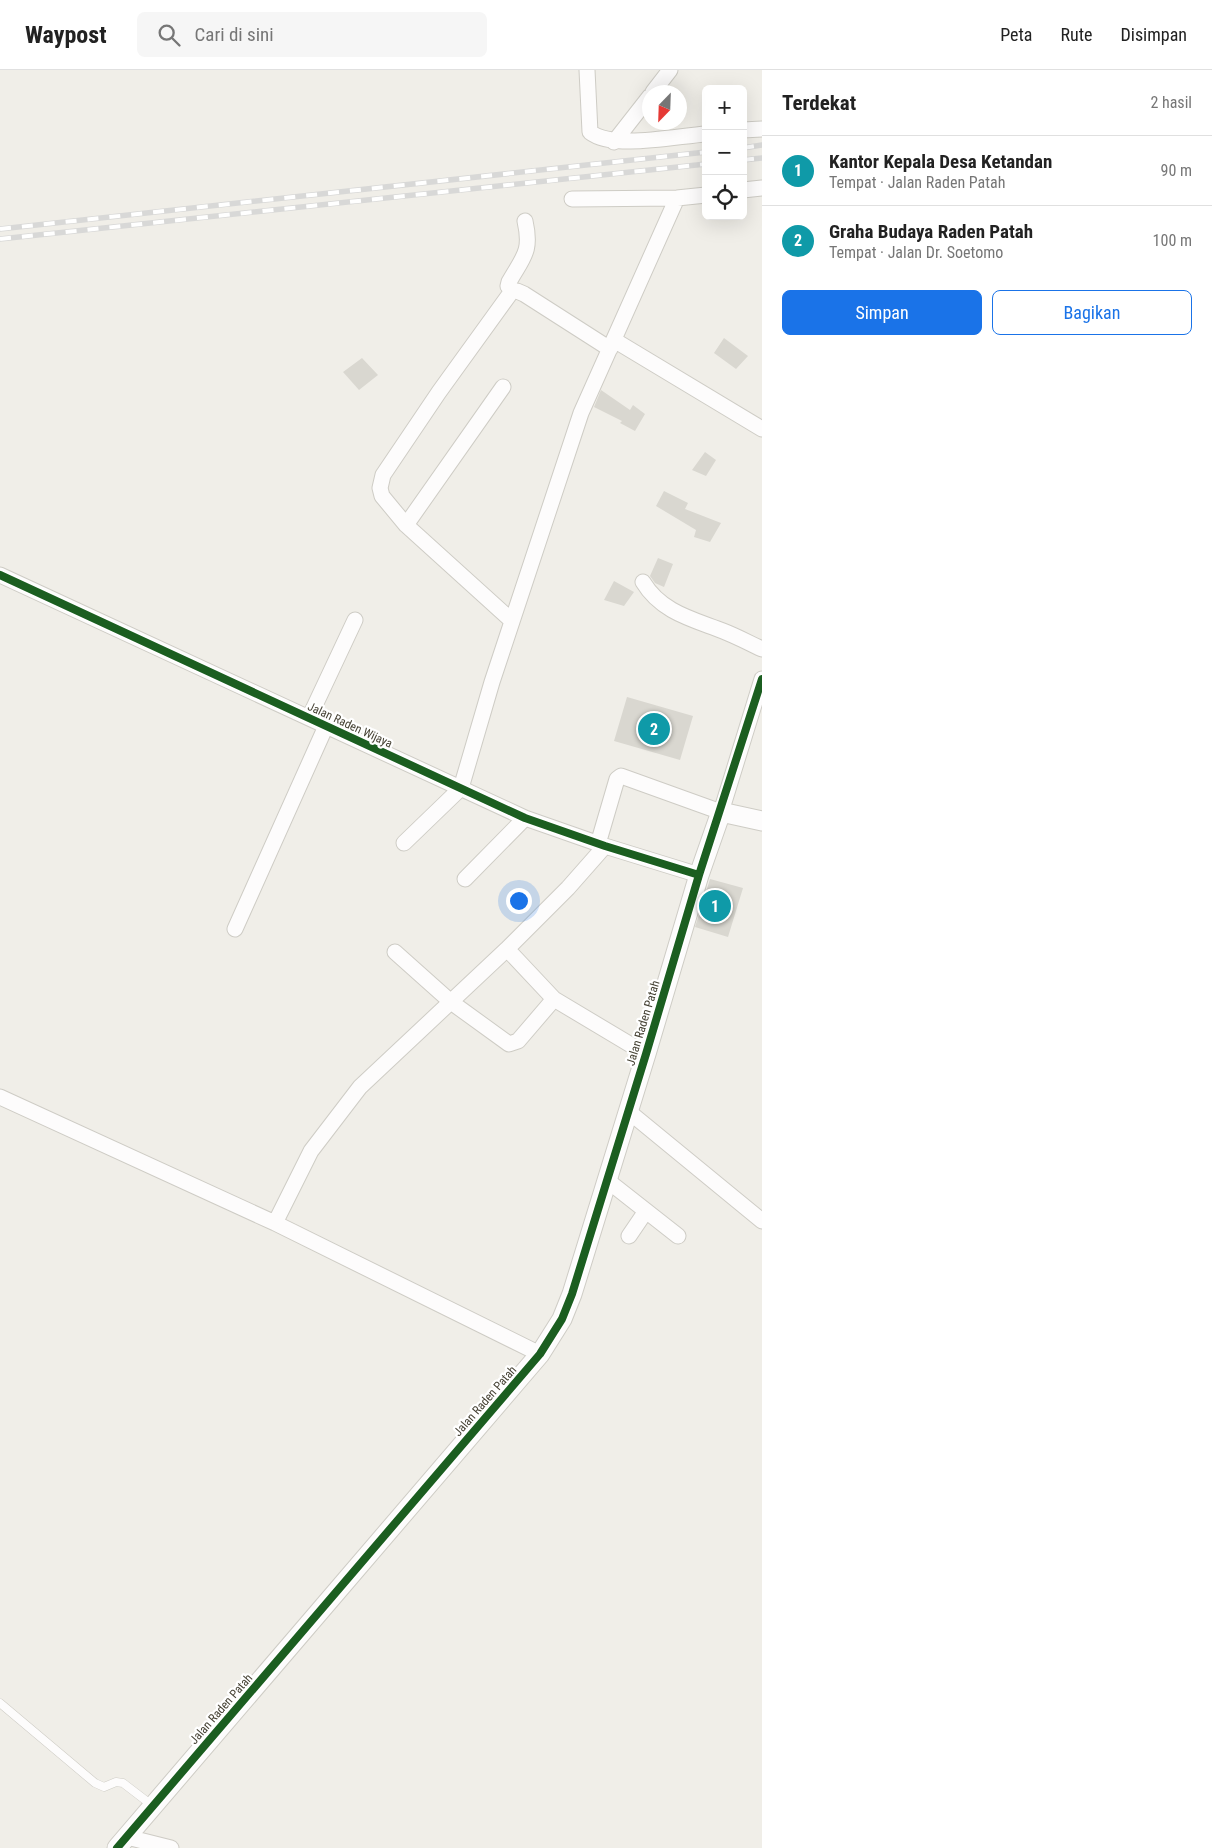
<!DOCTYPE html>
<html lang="id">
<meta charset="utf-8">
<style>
body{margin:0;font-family:"Roboto Condensed",sans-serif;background:#f6f6f6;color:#222}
.controls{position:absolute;right:15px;top:15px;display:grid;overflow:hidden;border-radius:8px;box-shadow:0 5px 20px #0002}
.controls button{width:45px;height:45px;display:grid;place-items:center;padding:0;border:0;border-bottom:1px solid #e0e0e0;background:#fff;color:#222;font:25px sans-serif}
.compass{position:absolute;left:642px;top:15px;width:45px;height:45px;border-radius:50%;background:#fff;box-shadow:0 5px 20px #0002;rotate:203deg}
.you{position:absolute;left:518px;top:830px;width:18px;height:18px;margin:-12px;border:4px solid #fff;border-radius:50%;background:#1a73e8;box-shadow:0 0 0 8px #1a73e833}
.badge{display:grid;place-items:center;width:32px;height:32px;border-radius:50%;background:#1a73e8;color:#fff;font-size:16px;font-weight:700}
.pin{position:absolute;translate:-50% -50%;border:2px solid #fff;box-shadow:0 1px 5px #0006}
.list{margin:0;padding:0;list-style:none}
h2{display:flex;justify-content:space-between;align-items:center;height:65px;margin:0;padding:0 20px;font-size:21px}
h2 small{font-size:16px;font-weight:400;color:#767676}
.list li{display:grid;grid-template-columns:32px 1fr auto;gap:15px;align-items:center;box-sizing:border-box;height:70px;padding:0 20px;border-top:1px solid #e0e0e0}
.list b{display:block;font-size:19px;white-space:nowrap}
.list p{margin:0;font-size:16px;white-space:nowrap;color:#767676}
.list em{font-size:16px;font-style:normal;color:#767676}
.actions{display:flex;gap:10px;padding:15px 20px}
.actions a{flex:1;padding:11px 0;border:1px solid #1a73e8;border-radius:8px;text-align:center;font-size:18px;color:#1a73e8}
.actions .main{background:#1a73e8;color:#fff}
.icon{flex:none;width:28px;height:28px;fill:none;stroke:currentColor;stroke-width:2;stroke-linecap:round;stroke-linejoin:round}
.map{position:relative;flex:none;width:762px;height:1778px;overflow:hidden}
header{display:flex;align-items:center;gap:30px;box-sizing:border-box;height:70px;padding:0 25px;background:#fff;border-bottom:1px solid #e0e0e0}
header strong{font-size:24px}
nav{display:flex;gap:28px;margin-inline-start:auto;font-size:18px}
.search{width:350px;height:45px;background:#f6f6f6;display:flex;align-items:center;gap:12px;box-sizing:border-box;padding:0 18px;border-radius:8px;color:#767676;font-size:19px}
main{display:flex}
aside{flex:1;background:#fff}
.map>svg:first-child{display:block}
.building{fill:#d9d7d0}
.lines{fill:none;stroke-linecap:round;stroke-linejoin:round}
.service-casing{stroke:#ceccc5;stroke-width:9}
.minor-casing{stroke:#ceccc5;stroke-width:17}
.tertiary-casing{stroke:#ceccc5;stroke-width:21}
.service{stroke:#fdfcfc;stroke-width:8}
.minor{stroke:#fdfcfc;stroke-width:15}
.tertiary{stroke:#fdfcfc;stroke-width:19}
.rail-casing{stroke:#d8d8d7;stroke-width:5.5}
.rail{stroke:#fff;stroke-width:4;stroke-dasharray:11;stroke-linecap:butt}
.cycleway-casing{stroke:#fff;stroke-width:11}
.cycleway{stroke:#1b5e20;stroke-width:8}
.labels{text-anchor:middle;stroke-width:4.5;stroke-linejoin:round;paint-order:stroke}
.street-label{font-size:12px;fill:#454133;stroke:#fff}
</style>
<header>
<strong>Waypost</strong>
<div class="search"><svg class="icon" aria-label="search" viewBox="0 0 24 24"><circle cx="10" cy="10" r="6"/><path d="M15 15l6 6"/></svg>Cari di sini</div>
<nav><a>Peta</a><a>Rute</a><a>Disimpan</a></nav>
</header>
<main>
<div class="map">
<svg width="762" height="1778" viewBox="0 0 762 1778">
<rect width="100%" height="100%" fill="#f0eee8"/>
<path class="building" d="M724,268L748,286L736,299L714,283Z
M362,288L378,305L359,320L343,302Z
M601,320L630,340L633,335L645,344L635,361L620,353L622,351L594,337Z
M705,382L716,390L706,406L692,400Z
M664,421L688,433L685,439L721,453L710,472L694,467L696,460L656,436Z
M658,488L673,494L664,517L655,513L650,506Z
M614,511L634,522L624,536L604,530Z
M627,627L693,646L680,690L614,671Z
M710,809L743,818L728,867L695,857Z"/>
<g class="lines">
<g class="service-casing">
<path id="service" d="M0,1633L95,1713L104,1717L116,1712L123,1713L153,1736"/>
</g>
<g class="minor-casing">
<path id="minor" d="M587,0L590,62C613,80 676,66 706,64
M653,22L670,0
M743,60L762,59
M614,72L650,26
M743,120L762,118
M572,129L677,128L706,125
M512,221L508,216L509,212C523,187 532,182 525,151
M614,270L762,359
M406,455L503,317
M0,505L525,748L605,776L699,805
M643,512C661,542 692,549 723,561C736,566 749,573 762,579
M512,551L406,455L382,426L380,418L383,405L439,322L512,221H517L524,224L610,279
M309,648L355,550
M404,773L461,718L492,612L581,343L677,128
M598,774L617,709L621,706L721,742L762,609
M465,809L525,748
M235,859L326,656
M507,879L554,929L646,984
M395,882L451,932L509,974L518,971L554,929
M0,1027L275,1153L540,1284
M628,1041L762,1151
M608,1111L678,1166
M275,1153L311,1081L360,1017L507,879L568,818L605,776
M629,1166L646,1141
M127,1767L171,1778"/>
</g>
<g class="tertiary-casing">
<path id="tertiary" d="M117,1778L540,1284L562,1249L572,1224L646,984L699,805L721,742L762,751"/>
</g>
<use href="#service" class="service"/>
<use href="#minor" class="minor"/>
<use href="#tertiary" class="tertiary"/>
<g class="rail-casing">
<path id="rail" d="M743,78L762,75
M743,90L762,88
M0,159L706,82
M0,169L706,94"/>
</g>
<use href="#rail" class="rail"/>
<g class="cycleway-casing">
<path id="cycleway" d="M0,505L525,748L605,776L699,805
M117,1778L540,1284L562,1249L572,1224L646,984L699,805L762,609"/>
</g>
<use href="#cycleway" class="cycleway"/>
</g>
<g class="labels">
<g class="street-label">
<text transform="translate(350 655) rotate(25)" y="4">Jalan Raden Wijaya</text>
<text transform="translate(643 953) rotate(-73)" y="4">Jalan Raden Patah</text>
<text transform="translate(485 1331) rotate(-49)" y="4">Jalan Raden Patah</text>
<text transform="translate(221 1639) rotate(-49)" y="4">Jalan Raden Patah</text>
</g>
</g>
</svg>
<div class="controls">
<button>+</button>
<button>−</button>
<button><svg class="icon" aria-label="locate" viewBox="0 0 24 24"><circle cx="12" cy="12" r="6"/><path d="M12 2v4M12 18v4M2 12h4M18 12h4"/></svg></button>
</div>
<svg class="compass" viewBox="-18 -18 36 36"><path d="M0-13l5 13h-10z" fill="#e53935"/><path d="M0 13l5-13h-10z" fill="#767676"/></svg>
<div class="you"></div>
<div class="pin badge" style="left:715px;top:836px;background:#0f9aa8">1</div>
<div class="pin badge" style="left:654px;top:659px;background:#0f9aa8">2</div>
</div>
<aside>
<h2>Terdekat<small>2 hasil</small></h2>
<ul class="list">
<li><span class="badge" style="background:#0f9aa8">1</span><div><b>Kantor Kepala Desa Ketandan</b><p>Tempat · Jalan Raden Patah</p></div><em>90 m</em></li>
<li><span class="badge" style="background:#0f9aa8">2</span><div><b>Graha Budaya Raden Patah</b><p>Tempat · Jalan Dr. Soetomo</p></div><em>100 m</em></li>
</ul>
<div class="actions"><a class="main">Simpan</a><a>Bagikan</a></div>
</aside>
</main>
